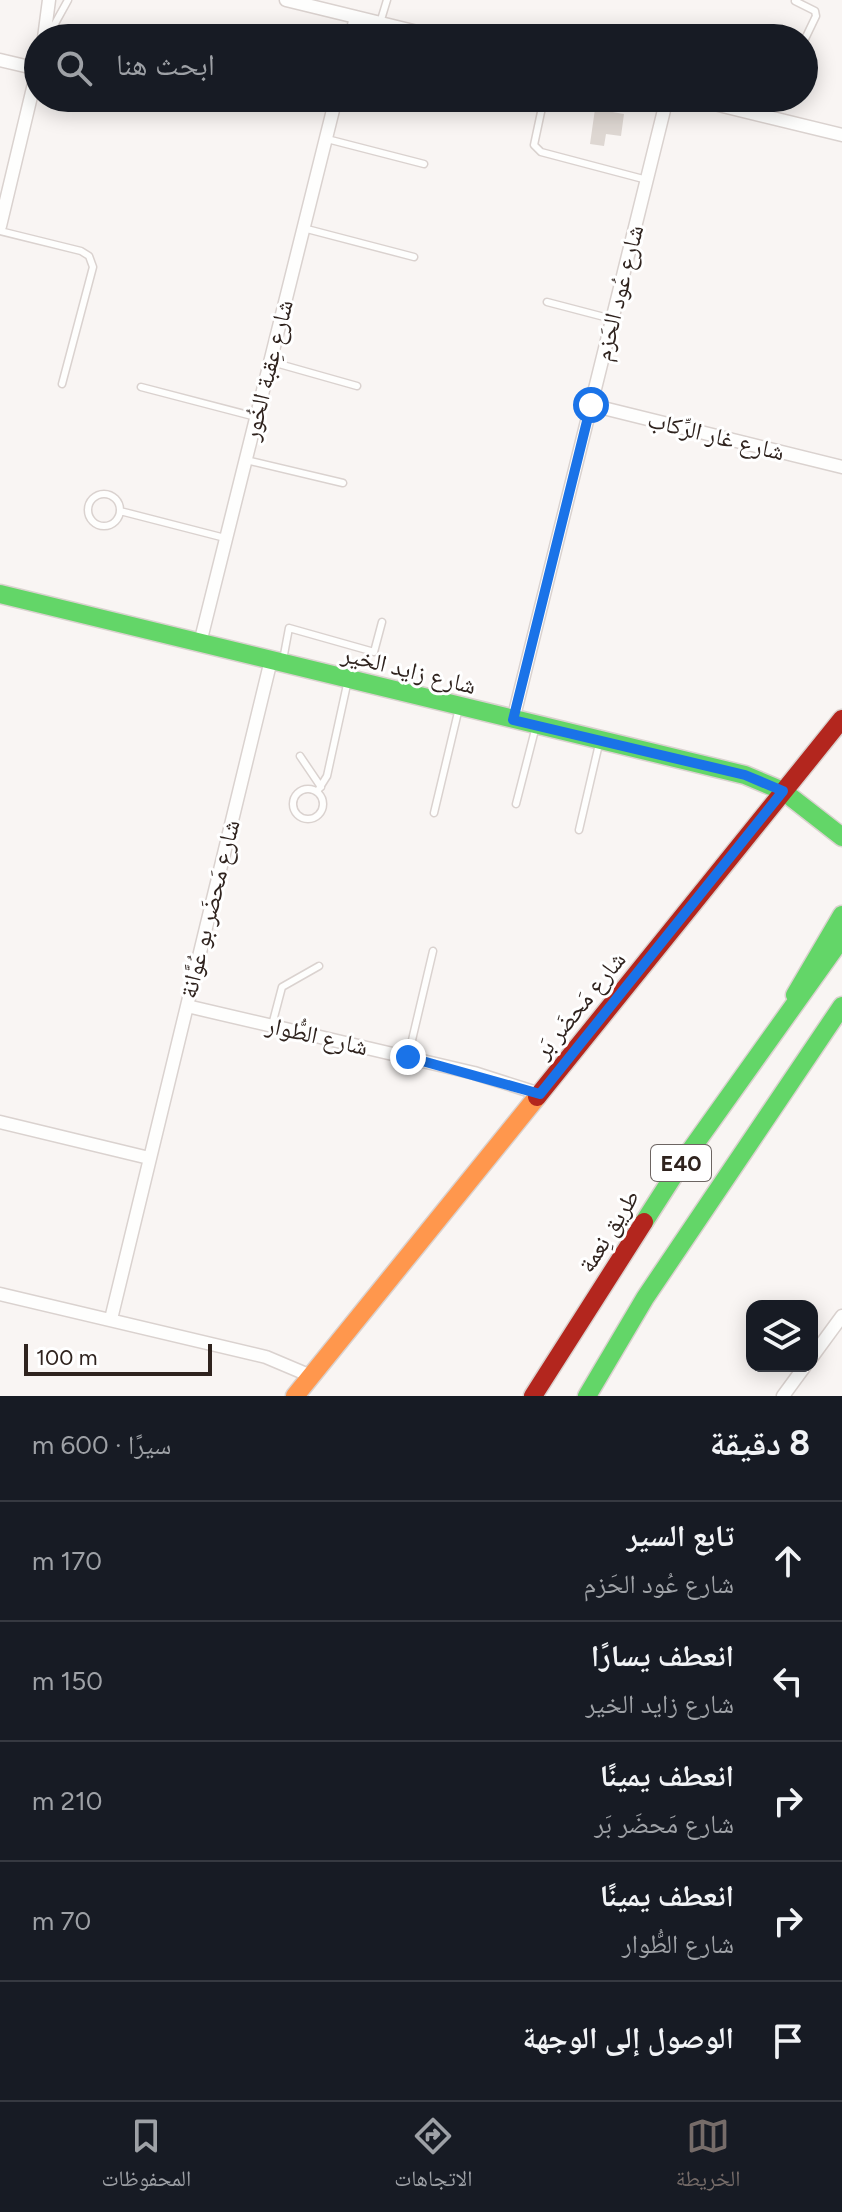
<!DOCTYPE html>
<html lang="ar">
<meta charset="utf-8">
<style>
body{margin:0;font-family:Figtree,"Noto Naskh Arabic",sans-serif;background:#242831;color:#f1f3f6;direction:rtl}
.controls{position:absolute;right:24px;bottom:24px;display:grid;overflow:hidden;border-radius:16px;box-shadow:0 4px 20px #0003}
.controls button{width:72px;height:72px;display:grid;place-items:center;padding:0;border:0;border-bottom:2px solid #363941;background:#171b24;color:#f1f3f6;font:40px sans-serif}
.scale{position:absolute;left:24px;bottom:20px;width:188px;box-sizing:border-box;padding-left:8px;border:4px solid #2f231e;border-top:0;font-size:22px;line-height:28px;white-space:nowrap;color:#2f231e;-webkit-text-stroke:6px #fff;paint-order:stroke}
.stop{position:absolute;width:24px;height:24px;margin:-18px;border:6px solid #1a73e8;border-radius:50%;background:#fff}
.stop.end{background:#1a73e8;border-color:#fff;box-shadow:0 2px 8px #0008}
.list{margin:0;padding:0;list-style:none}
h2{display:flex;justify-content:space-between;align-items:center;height:104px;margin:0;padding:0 32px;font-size:34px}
h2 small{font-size:26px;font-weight:400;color:#9ea1a6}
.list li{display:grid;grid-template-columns:52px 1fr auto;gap:24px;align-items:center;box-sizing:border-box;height:120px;padding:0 32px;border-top:2px solid #363941}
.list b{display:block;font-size:30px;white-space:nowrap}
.list p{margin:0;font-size:26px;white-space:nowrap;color:#9ea1a6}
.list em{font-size:26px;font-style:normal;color:#9ea1a6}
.icon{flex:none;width:44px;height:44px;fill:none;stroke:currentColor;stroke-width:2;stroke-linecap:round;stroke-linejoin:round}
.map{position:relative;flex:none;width:842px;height:1396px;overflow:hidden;direction:ltr}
.search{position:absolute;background:#171b24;box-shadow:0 4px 20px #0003;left:24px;right:24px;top:24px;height:88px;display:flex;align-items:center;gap:20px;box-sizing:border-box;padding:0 28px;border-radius:44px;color:#9ea1a6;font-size:30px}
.sheet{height:704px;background:#171b24}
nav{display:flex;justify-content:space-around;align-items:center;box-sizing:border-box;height:112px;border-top:2px solid #363941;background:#171b24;font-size:22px;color:#9ea1a6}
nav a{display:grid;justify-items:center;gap:4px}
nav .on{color:#766c69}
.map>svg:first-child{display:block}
.building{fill:#ded7d2}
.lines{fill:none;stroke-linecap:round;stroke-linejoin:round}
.lane-casing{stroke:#dad2cf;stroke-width:9}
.street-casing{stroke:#dad2cf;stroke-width:15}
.fast-casing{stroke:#dad2cf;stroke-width:21}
.slow-casing{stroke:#dad2cf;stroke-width:21}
.jam-casing{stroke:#dad2cf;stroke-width:21}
.lane{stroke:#fefefd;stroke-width:6}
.street{stroke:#fefefd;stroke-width:12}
.fast{stroke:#63d668;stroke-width:18}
.slow{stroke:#ff974d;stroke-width:18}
.jam{stroke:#b3261e;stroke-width:18}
.route{stroke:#1a73e8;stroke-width:10}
.labels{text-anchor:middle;stroke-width:6;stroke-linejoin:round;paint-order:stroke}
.shield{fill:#fff;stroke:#6d6562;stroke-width:2}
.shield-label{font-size:22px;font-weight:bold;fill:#2f231e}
.street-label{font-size:24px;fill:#2f231e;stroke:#fff}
</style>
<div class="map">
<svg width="842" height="1396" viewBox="0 0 842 1396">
<rect width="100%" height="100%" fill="#f9f5f3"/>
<path class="building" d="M595,109L624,114L621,136L606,134L604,146L590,144Z"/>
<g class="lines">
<g class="lane-casing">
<path id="lane" d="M795,1L815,11L816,16L804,41
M380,23L387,0
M47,38L68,0
M544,98L534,145L541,152L647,180
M764,116L775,98
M327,139L424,164
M303,228L414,257
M0,231L81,251L89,256L93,267L62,384
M547,302L612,319
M272,362L357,386
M141,387L256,417
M246,460L343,483
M88 510a16 16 0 1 1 32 0a16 16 0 1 1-32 0Z
M120,511L225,538
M283,660L289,628L374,652L382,622
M300,756L321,787
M293 804a15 15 0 1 1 30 0a15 15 0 1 1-30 0Z
M317,792L327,776L348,680
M516,804L536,726
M434,813L459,708
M579,830L599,744
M272,1025L282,987L319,966
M408,1057L433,951"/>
</g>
<g class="street-casing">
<path id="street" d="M286,0L442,38
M44,38L49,0
M351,38L356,17
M0,60L38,69
M690,98L842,135
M0,226L38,67
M591,405L842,467
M200,643L336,98
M513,720L667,98
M187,1006L474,1073L540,1094
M0,1122L149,1158
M0,1294L266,1357L311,1376
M111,1319L271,660
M812,1357L842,1316
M783,1396L805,1366"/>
</g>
<g class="fast-casing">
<path id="fast" d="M0,594L745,775L783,791L842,837
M795,995L842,915
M644,1222L685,1158L842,938
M587,1396L645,1298L842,1006"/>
</g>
<g class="slow-casing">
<path id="slow" d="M295,1396L537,1097"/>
</g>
<g class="jam-casing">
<path id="jam" d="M537,1097L842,719
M533,1396L644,1222"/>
</g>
<use href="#lane" class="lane"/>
<use href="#street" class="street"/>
<use href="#fast" class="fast"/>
<use href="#slow" class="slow"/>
<use href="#jam" class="jam"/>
</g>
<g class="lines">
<path class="route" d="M408,1057L540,1094L783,791L745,775L513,720L591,405"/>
</g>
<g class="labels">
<rect class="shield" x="651" y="1145" width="60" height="36" rx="6"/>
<g class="shield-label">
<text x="681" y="1171">E40</text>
</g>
<g class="street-label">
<text transform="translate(619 293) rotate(-76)" y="8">شارع عُود الحَزم</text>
<text transform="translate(268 370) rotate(-76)" y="8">شارع عِقبة الخُور</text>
<text transform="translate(716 436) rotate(14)" y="8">شارع غار الرِّكاب</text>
<text transform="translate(409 670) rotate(14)" y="8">شارع زايد الخير</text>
<text transform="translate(210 909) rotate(-76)" y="8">شارع مَحضَر بو عُوَّانة</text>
<text transform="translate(580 1005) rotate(-51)" y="8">شارع مَحضَر بَر</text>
<text transform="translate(317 1036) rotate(13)" y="8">شارع الطُّوار</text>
<text transform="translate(609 1231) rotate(-58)" y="8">طريق نِعمة</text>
</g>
</g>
</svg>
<div class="controls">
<button><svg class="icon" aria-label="layers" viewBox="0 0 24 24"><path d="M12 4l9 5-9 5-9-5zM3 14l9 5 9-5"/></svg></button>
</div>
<div class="scale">100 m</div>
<div class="stop" style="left:591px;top:405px"></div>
<div class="stop end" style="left:408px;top:1057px"></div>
<div class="search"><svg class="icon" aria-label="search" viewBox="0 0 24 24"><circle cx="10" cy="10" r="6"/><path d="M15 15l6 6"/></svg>ابحث هنا</div>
</div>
<section class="sheet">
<h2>8 دقيقة<small>سيرًا · 600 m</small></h2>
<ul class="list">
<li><svg class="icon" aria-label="ahead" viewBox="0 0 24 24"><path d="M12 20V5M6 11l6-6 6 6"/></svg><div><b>تابع السير</b><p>شارع عُود الحَزم</p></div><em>170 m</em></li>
<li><svg class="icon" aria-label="left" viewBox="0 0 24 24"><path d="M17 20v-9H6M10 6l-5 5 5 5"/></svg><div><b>انعطف يسارًا</b><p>شارع زايد الخير</p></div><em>150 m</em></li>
<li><svg class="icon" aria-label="right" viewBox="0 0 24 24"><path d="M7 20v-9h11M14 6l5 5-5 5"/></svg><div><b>انعطف يمينًا</b><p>شارع مَحضَر بَر</p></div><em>210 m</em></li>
<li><svg class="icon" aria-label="right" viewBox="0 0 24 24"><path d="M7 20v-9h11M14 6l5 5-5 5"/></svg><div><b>انعطف يمينًا</b><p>شارع الطُّوار</p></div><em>70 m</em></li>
<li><svg class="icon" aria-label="arrive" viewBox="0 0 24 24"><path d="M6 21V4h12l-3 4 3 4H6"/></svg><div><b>الوصول إلى الوجهة</b></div></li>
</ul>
</section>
<nav>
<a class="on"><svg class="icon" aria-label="map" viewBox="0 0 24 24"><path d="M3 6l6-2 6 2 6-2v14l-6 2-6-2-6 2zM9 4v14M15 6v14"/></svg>الخريطة</a>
<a><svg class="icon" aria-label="directions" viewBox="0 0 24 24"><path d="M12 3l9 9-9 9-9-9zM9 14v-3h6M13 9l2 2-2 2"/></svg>الاتجاهات</a>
<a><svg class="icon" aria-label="saved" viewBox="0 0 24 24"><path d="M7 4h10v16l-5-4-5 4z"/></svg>المحفوظات</a>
</nav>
